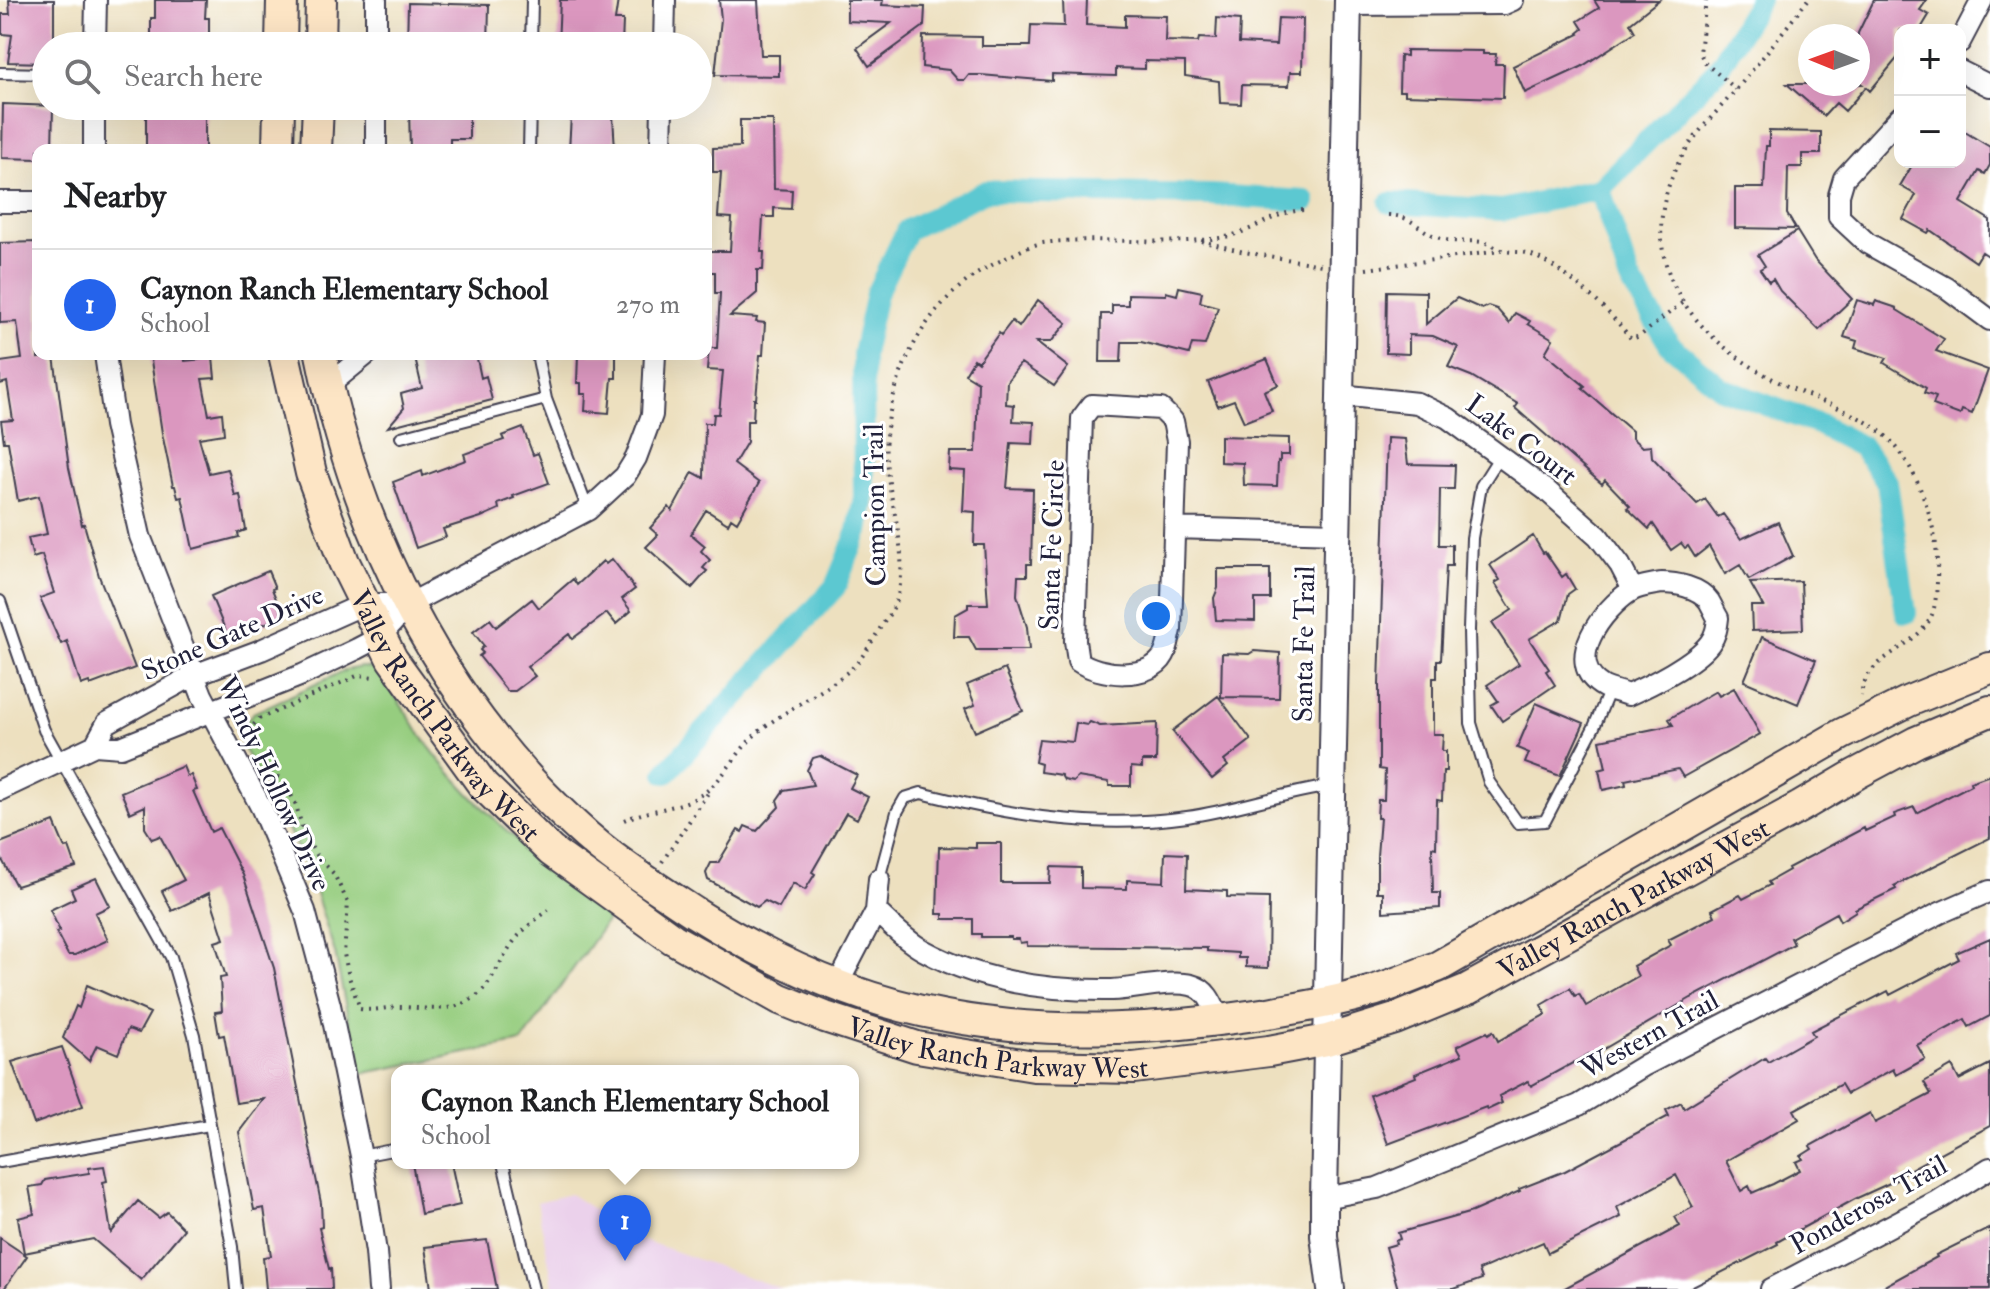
<!DOCTYPE html>
<meta charset="utf-8">
<style>
body{margin:0;font-family:"IM FELL Double Pica",serif;background:#f6f6f6;color:#202124}
.controls{position:absolute;right:24px;top:24px;display:grid;overflow:hidden;border-radius:16px;box-shadow:0 8px 32px #0002}
.controls button{width:72px;height:72px;display:grid;place-items:center;padding:0;border:0;border-bottom:2px solid #e0e0e0;background:#fff;color:#202124;font:40px sans-serif}
.compass{position:absolute;left:1798px;top:24px;width:72px;height:72px;border-radius:50%;background:#fff;box-shadow:0 8px 32px #0002;rotate:271deg}
.you{position:absolute;left:1156px;top:616px;width:28px;height:28px;margin:-20px;border:6px solid #fff;border-radius:50%;background:#1a73e8;box-shadow:0 0 0 12px #1a73e833}
.badge{display:grid;place-items:center;width:52px;height:52px;border-radius:50%;background:#2563eb;color:#fff;font-size:26px;font-weight:700}
.pin{position:absolute;translate:-50% -66px;filter:drop-shadow(0 2px 4px #0008)}
.pin::after{content:'';position:absolute;top:42px;width:28px;height:24px;background:inherit;clip-path:polygon(0 0,100% 0,50% 100%)}
.popup{position:absolute;left:391px;top:1065px;width:468px;height:104px;box-sizing:border-box;display:grid;place-content:center;border-radius:16px;background:#fff;filter:drop-shadow(0 2px 6px #0005);font-size:26px;white-space:nowrap;color:#757577}
.popup b{font-size:30px;color:#202124}
.popup::after{content:'';position:absolute;left:50%;top:100%;margin-left:-16px;border:16px solid transparent;border-top-color:#fff}
.list{margin:0;padding:0;list-style:none}
h2{display:flex;justify-content:space-between;align-items:center;height:104px;margin:0;padding:0 32px;font-size:34px}
h2 small{font-size:26px;font-weight:400;color:#757577}
.list li{display:grid;grid-template-columns:52px 1fr auto;gap:24px;align-items:center;box-sizing:border-box;height:112px;padding:0 32px;border-top:2px solid #e0e0e0}
.list b{display:block;font-size:30px;white-space:nowrap}
.list p{margin:0;font-size:26px;white-space:nowrap;color:#757577}
.list em{font-size:26px;font-style:normal;color:#757577}
.icon{flex:none;width:44px;height:44px;fill:none;stroke:currentColor;stroke-width:2;stroke-linecap:round;stroke-linejoin:round}
.map{position:relative;flex:none;width:1990px;height:1289px;overflow:hidden}
.search{position:absolute;background:#fff;box-shadow:0 8px 32px #0002;left:32px;top:32px;width:680px;height:88px;display:flex;align-items:center;gap:20px;box-sizing:border-box;padding:0 28px;border-radius:44px;color:#757577;font-size:30px}
.panel{position:absolute;background:#fff;box-shadow:0 8px 32px #0002;left:32px;top:144px;width:680px;height:216px;border-radius:16px}
.map>svg:first-child{display:block}
.built{fill:#ebd1eb}
.green{fill:#96cd7f;stroke:#5c785d;stroke-width:2}
.lines{fill:none;stroke-linecap:round;stroke-linejoin:round}
.canal{stroke:#5bc8d1;stroke-width:22}
.building{fill:#db97bf}
.service-casing{stroke:#403e4f;stroke-width:14}
.minor-casing{stroke:#403e4f;stroke-width:24}
.tertiary-casing{stroke:#403e4f;stroke-width:30}
.secondary-casing{stroke:#403e4f;stroke-width:34}
.path{stroke:#403e4f;stroke-width:4;stroke-dasharray:2 6;stroke-linecap:butt}
.service{stroke:#fff;stroke-width:10}
.minor{stroke:#fff;stroke-width:20}
.tertiary{stroke:#fff;stroke-width:26}
.secondary{stroke:#fde5c5;stroke-width:30}
.tertiary-bridge-casing{stroke:#403e4f;stroke-width:30;stroke-linecap:butt}
.tertiary-bridge{stroke:#fff;stroke-width:26}
.labels{text-anchor:middle;stroke-width:6;stroke-linejoin:round;paint-order:stroke}
.street-label{font-size:28px;fill:#22223b;stroke:#fff}
</style>
<div class="map">
<svg width="1990" height="1289" viewBox="0 0 1990 1289">
<rect width="100%" height="100%" fill="#fff"/>
<filter id="ink" filterUnits="userSpaceOnUse"><feTurbulence type="fractalNoise" baseFrequency=".0125" numOctaves="2"/><feDisplacementMap in="SourceGraphic" scale="16" xChannelSelector="R" yChannelSelector="G"/><feConvolveMatrix kernelMatrix="1 2 1 2 8 2 1 2 1" color-interpolation-filters="sRGB"/></filter>
<filter id="wash" filterUnits="userSpaceOnUse"><feTurbulence type="fractalNoise" baseFrequency=".006" numOctaves="4" result="noise"/><feDisplacementMap in="SourceGraphic" scale="32" xChannelSelector="R" yChannelSelector="G"/><feGaussianBlur stdDeviation="1.8" result="paint"/><feColorMatrix in="noise" values="0 0 0 0 0 0 0 0 0 0 0 0 0 0 0 0 0 1.4 0 .05"/><feComposite in="paint" operator="in"/></filter>
<g filter="url(#wash)">
<rect width="100%" height="100%" fill="#ede0bf"/>
<path class="built" d="M570,1194L637,1238L782,1289H554L537,1202Z"/>
<path class="green" d="M361,667L373,668C400,697 416,733 442,763C490,821 551,869 608,919L522,1042L359,1074L335,953L311,878L276,803L242,747L240,733L244,723L253,713L346,670Z"/>
<g class="lines">
<path class="canal" d="M1600,189L1629,278L1669,344L1721,388L1820,425L1862,447L1887,482L1906,613
M1390,203L1502,210L1600,189L1718,69L1759,0
M666,773L835,587L858,531L864,497L863,354L876,294L907,230L986,191L1212,195L1305,201"/>
</g>
<g id="blocks">
<path class="building" d="M9,0H54V46H46V63L8,62L12,35L2,34V14H10Z
M155,0H206L205,18H209V46H151V18H155Z
M560,0H618L615,20H623L622,46H558Z
M719,0H758L761,55H779V76L715,75L721,19Z
M847,0H883L882,5L925,7L924,26L869,66L857,48L891,23L847,21Z
M1063,0H1087L1086,25L1125,27V15L1166,16L1165,41L1198,42L1199,38L1216,39L1217,18L1240,20L1239,43L1276,45L1278,18L1303,19L1302,72H1290L1289,86L1242,85L1241,104L1220,103L1219,81L1185,76V62L1145,61V69L1116,68V76L1052,74V81L981,75H969L965,80H958L949,70L922,67L923,36L982,37V46H1030L1031,25L1064,26Z
M1594,0H1659L1630,23L1635,32L1581,67L1525,93L1513,66L1579,34L1578,33L1583,29L1578,21L1599,8Z
M1874,0H1927L1920,10L1929,15L1920,30H1900V55L1870,91L1866,87L1845,111L1836,103L1824,116L1787,84H1862L1858,81V33Z
M408,3L489,5L488,46H407Z
M1406,50L1483,51V54H1496L1495,64H1504L1503,98L1405,95V91H1399L1400,55L1406,56Z
M3,104L53,106L52,150H38V159L2,158Z
M146,106H205V150H146Z
M457,107L456,113H469V139H450V150H410L409,108Z
M571,116H613L615,150H569Z
M740,120H773L774,189L792,190L791,209L774,208V217H763L761,252H764L763,270H757V293L730,316L757,318L756,322L765,323L763,355H760L756,399H754L753,421H747V442L734,464L759,483L737,522L731,518L728,524L706,510L691,534L705,546L701,551L710,560L703,568L707,571L692,588L646,547L658,535L650,528L669,507L672,511L693,472L704,478L705,423H713L714,414H719L723,371L707,370L709,348H717L720,293H715V272H709L710,251H730L732,218L718,217L721,172H713V148L740,147Z
M1960,129L1990,147V165L1985,174L1979,171L1961,202L1990,220V257L1982,252L1976,262L1930,230L1928,233L1903,219L1916,195L1900,186L1914,162H1960Z
M1769,131L1821,132V154H1802V167H1788L1787,214L1796,229L1735,228V188H1764L1766,146H1769Z
M1797,231L1815,260L1852,299L1819,330L1780,291L1773,279L1769,282L1760,269L1765,266L1758,255Z
M38,242V358L54,356L69,468L82,525L84,524L99,576L135,668L90,685L89,682L81,685L67,641L61,644L40,598L54,593L42,555L33,558L28,538L47,534L39,496L18,501L8,442H4L1,421L13,420L7,382L0,384V362L22,359L17,322L0,323V243Z
M1179,287L1202,292L1200,302L1218,307L1205,345L1192,344L1189,354L1141,342H1122L1121,362H1100L1101,314H1112V305H1128V294L1166,295V292L1177,295Z
M1387,291L1426,292V324L1457,298L1482,309L1488,306L1497,309L1509,323L1515,313L1530,321L1528,324L1553,339L1545,353L1585,386L1582,388L1632,431V438L1642,447L1651,446L1652,457L1697,504L1705,499L1718,517L1723,514L1741,539L1778,522L1793,556L1749,580L1740,565L1725,574L1709,546L1695,557L1688,546L1685,548L1681,543L1671,550L1653,524L1649,529L1627,508L1630,506L1605,480L1602,484L1515,408L1518,404L1471,376L1448,367L1458,347L1433,336L1409,335V354L1386,353Z
M1038,300L1067,323L1051,342H1036L1068,367L1054,386L1021,363L1007,381L1006,404L1014,405L1013,421L1034,422L1033,444L1011,443L1007,488L1033,489L1031,564H1027V576H1018L1017,595L1027,627L1029,650H976L969,637H954L955,615L968,608V604H988L984,545H974L975,512L963,511L965,471L949,470L950,452H976L978,382L965,374L974,359L978,362L999,333L1001,335L1012,321L1019,327Z
M1857,300L1874,305L1876,301L1897,308V310L1944,339L1936,351L1988,370L1972,414L1962,410L1960,415L1933,405L1936,397L1924,393L1926,388L1884,363L1887,358L1855,348L1857,341L1844,337Z
M150,354H184L185,361L213,358L215,378L202,379L209,415L222,413L224,434L199,438L209,473L228,469L235,496L240,495L246,530L238,533L239,537L193,549L182,497L178,498L175,486H173L162,433Z
M414,354H476L481,378L486,376L492,400L388,427L404,408L401,394L422,388Z
M578,354H616V378H612L609,413L585,411L586,394H581V383H577Z
M1267,359L1278,385L1264,391L1272,411L1244,422L1234,400L1218,406L1208,382Z
M523,428L533,455L538,453L549,483L513,496L514,498L498,504L499,509L481,517L443,529L446,537L416,548L393,482L422,471L423,476L466,460L464,454L504,440L502,436Z
M1220,436L1289,438V455H1280V462L1278,461L1277,486L1244,485L1243,463L1220,462Z
M1387,438L1405,439L1408,464L1455,465L1454,489H1440L1439,545H1452V566H1446L1441,660H1437V678H1433V734H1443L1442,751H1446V771H1443L1442,801L1437,800L1436,848L1432,847L1433,893H1440V908L1383,912V892H1377V856L1380,818H1377L1378,800H1384L1385,770L1379,769V685Z
M1533,536L1543,553L1545,552L1562,577L1566,574L1575,589L1568,594L1561,620L1529,639L1549,669L1546,671L1555,685L1502,721L1491,705L1498,701L1487,685L1519,664L1492,623L1512,610L1495,583L1500,580L1490,565Z
M612,559L635,589L622,599L631,611L616,624L607,613L572,639L569,634L527,667L535,676L515,691H507L479,656L483,653L480,650L484,646L473,632L490,619L496,627L532,599L539,608L573,579L577,585L603,561L606,564Z
M1218,569H1270V599H1255V621L1216,620L1214,598L1218,588Z
M268,571L275,588L272,589L283,616L229,639L211,596Z
M1801,581L1803,629L1752,631L1751,606H1763L1750,583Z
M1762,637L1816,660L1798,704L1744,681Z
M1254,651L1280,653L1279,698L1221,697L1222,653L1249,654Z
M1005,669L1023,711L975,732L965,709L975,705L967,685Z
M1734,688L1760,734L1683,777L1678,769L1625,780L1626,785L1603,790L1599,770L1606,768L1600,740L1673,725L1669,719L1697,702L1716,691L1719,696Z
M1218,696L1251,740L1224,761L1228,766L1212,779L1172,731Z
M1536,703L1584,723L1560,776L1525,763L1529,753L1517,748Z
M1090,722L1100,726L1157,723L1156,761H1142V768L1131,767V786H1109V782L1078,777L1073,782L1064,780L1061,775L1040,772L1041,764L1035,762L1039,739L1073,742L1076,723L1087,725Z
M820,756L857,775L850,788L868,797L857,819L846,813L812,872L815,874L805,890L793,883L779,908L765,901L757,907L708,880L706,873L711,863H718L738,830L742,832L745,826L757,831L779,807L777,800L784,790L813,785L807,770L813,758Z
M183,766L187,776L191,775L197,790L193,791L211,832L219,828L243,875L274,968L321,1203L322,1227L319,1228L329,1269L331,1268L332,1289H266L263,1257L271,1256L264,1208L254,1210L239,1132L264,1099L236,1103L224,1035L219,1036L215,1012L222,1011L220,978L226,977L215,942L224,939L209,893L172,911L162,891L184,880L160,836L152,839L145,828V806L130,813L121,792Z
M1990,775V838L1894,886L1896,889L1855,909L1856,911L1840,921L1836,913L1791,938L1794,944L1691,998L1590,1057L1589,1054L1531,1086L1528,1081L1499,1096L1502,1103L1487,1110L1486,1107L1388,1144L1370,1095L1416,1077L1415,1074L1462,1055L1457,1046L1487,1032L1488,1034L1493,1031L1498,1041L1546,1014L1541,1005L1570,988L1575,996L1579,994L1586,1006L1638,976L1633,966L1671,945L1668,940L1715,916L1712,910L1740,895L1743,899L1770,885L1768,882L1789,870L1788,868L1864,828L1865,831L1895,817L1894,814L1914,807L1917,813L1971,785L1970,782Z
M54,822L65,848L69,847L76,867L16,886L0,856V843Z
M976,843H1001V883H1050L1051,867L1081,868V888L1127,889V880L1164,882L1165,853L1187,854L1186,889L1227,891V897L1269,898L1268,968L1246,967V958H1238V953L1207,951V948L1027,946V942L1020,943L1019,939H1011V937H981V934H973V919H943V914H937L939,847L976,848Z
M96,878L110,906L95,913L108,940L75,955H68L56,932L60,931L50,910L75,898L71,889Z
M1990,938V1016L1969,1027L1965,1019L1917,1045L1925,1059L1896,1075L1893,1069L1847,1094L1841,1084L1794,1110L1799,1119L1726,1161L1741,1191L1749,1186L1752,1193L1773,1184L1800,1170L1796,1162L1803,1159L1801,1156L1812,1149L1810,1146L1870,1113L1875,1123L1931,1094L1924,1082L1952,1066L1959,1080L1990,1064V1126L1901,1174L1903,1177L1855,1199L1777,1242L1778,1244L1689,1289H1563L1680,1226L1675,1217L1693,1207L1676,1175L1617,1207L1621,1217L1548,1253L1543,1242L1479,1270L1482,1279L1454,1289H1398L1386,1247L1396,1244L1395,1241L1400,1239L1398,1233L1472,1212L1520,1191L1519,1189L1565,1171L1669,1116L1666,1110L1681,1102L1684,1108L1765,1058L1768,1062L1814,1036L1811,1031L1888,991L1890,995L1959,959L1956,953Z
M87,985L150,1013L139,1033L128,1029L118,1054L97,1045L89,1061L63,1038L76,1006L79,1008Z
M62,1047L83,1106L34,1124L12,1062Z
M412,1163H451L460,1205L421,1214Z
M104,1166L107,1181L103,1182L111,1233L138,1201L159,1218L167,1212L184,1229L141,1280L93,1239L24,1253L18,1218L34,1214L29,1187L42,1185L45,1180L89,1173V1168Z
M1990,1228V1289H1879L1937,1257L1936,1255Z
M0,1238L27,1256L4,1289H0Z
M487,1240L497,1289H431L425,1247Z"/>
</g>
</g>
<g filter="url(#ink)">
<use href="#blocks" fill-opacity="0" stroke="#403e4f" stroke-width="2"/>
<g class="lines">
<g class="service-casing">
<path id="service" d="M531,46L532,0
M0,73L46,74
M529,150L530,106
M537,354L546,399L588,510
M401,437L546,399
M1500,456L1481,486L1472,538L1469,630L1471,723L1489,782L1518,823L1545,821L1594,727L1610,689
M0,601L44,730L171,957L194,1035L232,1247L236,1289
M879,879L897,812L905,798L921,793C1009,815 1096,830 1187,817C1236,810 1282,793 1331,786
M361,1156L397,1149
M0,1162L209,1125
M503,1163L533,1289"/>
</g>
<g class="minor-casing">
<path id="minor" d="M1348,5L1504,4L1513,0
M1960,42L1982,0
M95,46L96,0
M376,46V0
M664,46L665,0
M1960,71L1990,86
M1900,117L1844,178L1839,195V217L1867,243L1947,288L1990,320
M94,150V106
M376,150V106
M661,150L662,106
M0,202H38
M105,354L115,425L140,536L202,695L262,809L305,911L330,1005L361,1156L376,1252L379,1289
M328,386L367,354
M1340,395L1417,403L1448,418L1546,490L1598,536L1620,565L1633,590
M1092,405L1161,409L1173,421L1177,441L1171,630C1169,638 1168,648 1164,655C1150,681 1099,676 1078,661L1075,641L1082,418Z
M1175,528L1337,533
M1661,583C1676,583 1699,587 1709,601C1712,606 1715,613 1718,618C1717,627 1716,635 1710,643C1695,663 1651,685 1628,695C1620,692 1611,690 1604,687C1560,663 1604,608 1631,591C1639,586 1652,585 1661,583Z
M95,745L107,723L194,675L261,650L364,604H409
M0,790L95,745L121,747L302,675L357,649L380,637L409,604L588,510L625,476L636,458L652,415L655,354
M876,911C891,925 905,940 923,950C979,981 1048,991 1112,990C1135,989 1170,980 1191,985C1208,989 1213,1005 1220,1021
M838,984L876,911L879,879
M1324,1198L1377,1188L1579,1105L1645,1065L1940,913L1990,891
M1771,1289L1937,1201L1990,1168"/>
</g>
<g class="tertiary-casing">
<path id="tertiary" d="M1345,147L1348,0
M1331,1289L1324,1236V1198L1343,247"/>
</g>
<g class="secondary-casing">
<g id="secondary">
<path d="M281,46L282,0"/>
<path d="M320,46L321,0"/>
<path d="M278,150L279,106"/>
<path d="M316,150L318,106"/>
<path id="s1" d="M284,354L311,473L344,562L392,659L483,785L551,851L673,939L780,999L825,1017L917,1047L1034,1066L1134,1068L1269,1051L1327,1040L1395,1019L1468,989L1800,807L1856,774L1916,742L1990,711"/>
<path d="M321,354C357,532 441,703 576,826C612,860 654,886 695,913C771,961 856,1000 946,1016C1054,1036 1161,1030 1268,1013C1302,1007 1337,1002 1369,992C1393,985 1416,975 1439,966L1842,734L1909,701L1990,668"/>
</g>
</g>
<path class="path" d="M1706,0L1700,53L1705,63L1736,89
M1808,0C1784,30 1761,60 1736,90C1713,116 1688,140 1674,172C1631,271 1703,347 1789,387C1819,401 1854,411 1881,432C1911,455 1928,503 1935,538C1938,557 1939,600 1931,617C1915,650 1864,656 1861,696
M1388,215C1415,216 1420,233 1443,239C1456,244 1472,239 1486,243C1491,244 1497,249 1502,250C1510,253 1519,251 1527,253C1559,264 1611,311 1631,339L1640,336L1682,303
M1201,241L1244,252L1322,265
M1366,269L1500,251
M249,738L247,732L259,719L359,675L373,677
M260,760L285,782L296,805L304,834L316,855L334,874L348,903L344,954L349,977L360,1009C374,1011 384,1008 397,1007C418,1007 440,1012 460,1005C489,995 496,966 512,944C522,930 535,920 549,910
M624,820C649,809 681,809 704,793C723,780 737,751 756,734C785,709 822,694 851,669C862,659 871,643 879,630C884,622 891,613 895,604C915,551 881,490 886,436C895,360 933,291 1004,259C1016,253 1030,245 1043,243C1095,236 1148,245 1200,240C1212,239 1225,238 1236,234C1263,226 1273,213 1303,210
M662,862L708,793"/>
<use href="#service" class="service"/>
<use href="#minor" class="minor"/>
<use href="#tertiary" class="tertiary"/>
<use href="#secondary" class="secondary"/>
<g class="tertiary-bridge-casing">
<path id="tertiary-bridge" d="M1343,247L1345,147"/>
</g>
<use href="#tertiary-bridge" class="tertiary-bridge"/>
</g>
</g>
<g class="labels">
<g class="street-label">
<text transform="translate(1522 439) rotate(37)" y="10">Lake Court</text>
<text transform="translate(874 505) rotate(-91)" y="10">Campion Trail</text>
<text transform="translate(1051 545) rotate(-88)" y="10">Santa Fe Circle</text>
<text transform="translate(232 632) rotate(-24)" y="10">Stone Gate Drive</text>
<text transform="translate(1303 644) rotate(-89)" y="10">Santa Fe Trail</text>
<text dy="10" stroke="none"><textPath href="#s1" startOffset="402">Valley Ranch Parkway West</textPath></text>
<text transform="translate(275 783) rotate(65)" y="10">Windy Hollow Drive</text>
<text dy="10" stroke="none"><textPath href="#s1" startOffset="1746">Valley Ranch Parkway West</textPath></text>
<text transform="translate(1649 1034) rotate(-29)" y="10">Western Trail</text>
<text dy="10" stroke="none"><textPath href="#s1" startOffset="1074">Valley Ranch Parkway West</textPath></text>
<text transform="translate(1868 1204) rotate(-29)" y="10">Ponderosa Trail</text>
</g>
</g>
</svg>
<div class="controls">
<button>+</button>
<button>−</button>
</div>
<svg class="compass" viewBox="-18 -18 36 36"><path d="M0-13l5 13h-10z" fill="#e53935"/><path d="M0 13l5-13h-10z" fill="#757577"/></svg>
<div class="you"></div>
<div class="pin badge" style="left:625px;top:1261px">1</div>
<div class="popup"><b>Caynon Ranch Elementary School</b>School</div>
<div class="search"><svg class="icon" aria-label="search" viewBox="0 0 24 24"><circle cx="10" cy="10" r="6"/><path d="M15 15l6 6"/></svg>Search here</div>
<section class="panel">
<h2>Nearby<small></small></h2>
<ul class="list">
<li><span class="badge">1</span><div><b>Caynon Ranch Elementary School</b><p>School</p></div><em>270 m</em></li>
</ul>
</section>
</div>
